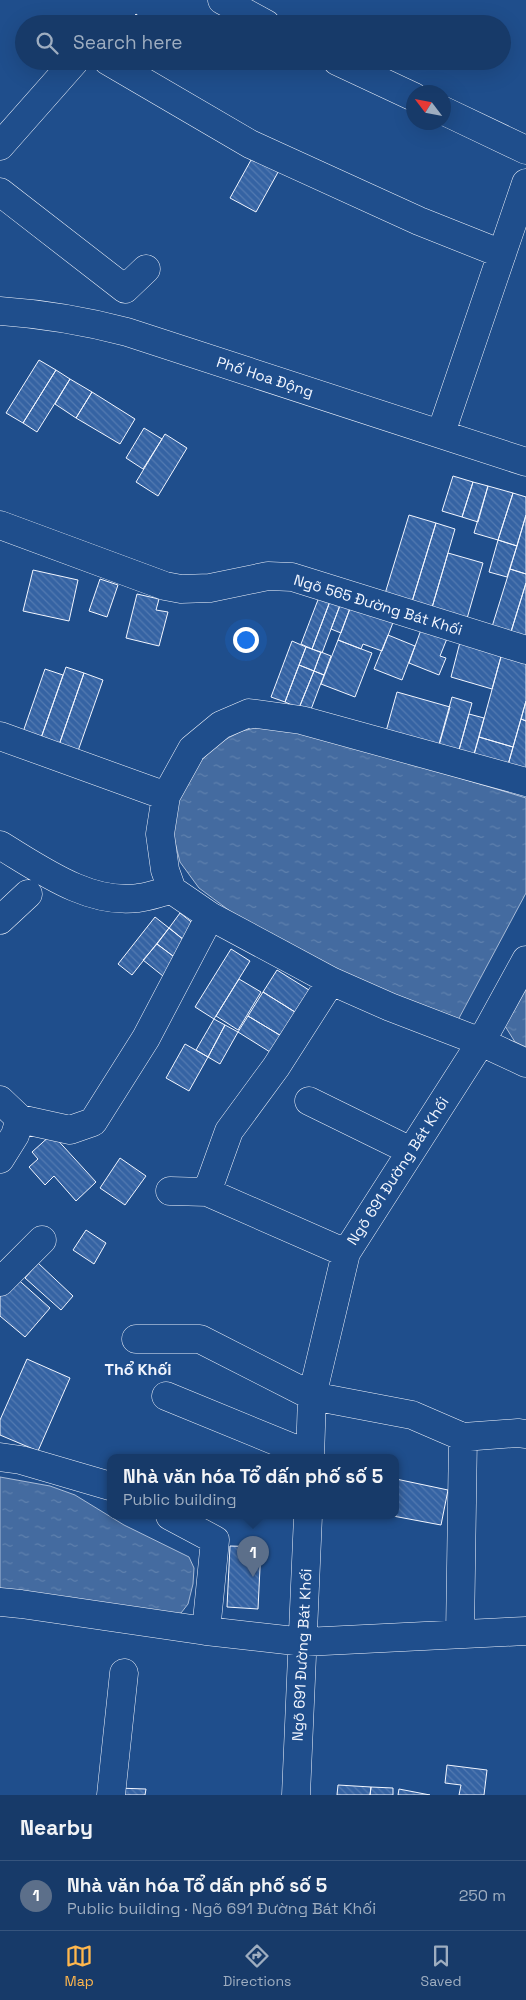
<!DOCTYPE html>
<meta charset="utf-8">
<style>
body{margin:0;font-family:"Space Grotesk",sans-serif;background:#244571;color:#f1f3f6}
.compass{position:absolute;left:406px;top:85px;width:45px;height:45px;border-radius:50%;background:#173a69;box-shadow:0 5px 20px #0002;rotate:302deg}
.you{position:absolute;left:245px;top:639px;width:18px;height:18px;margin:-12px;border:4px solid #fff;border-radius:50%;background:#1a73e8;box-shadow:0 0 0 8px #1a73e833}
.badge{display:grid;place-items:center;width:32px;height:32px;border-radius:50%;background:#ffb74d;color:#fff;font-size:16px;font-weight:700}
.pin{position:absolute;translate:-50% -41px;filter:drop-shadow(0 1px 2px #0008)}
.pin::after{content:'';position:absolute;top:26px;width:18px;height:15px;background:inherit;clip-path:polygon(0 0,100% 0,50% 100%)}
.popup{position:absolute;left:107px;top:1454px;width:292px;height:65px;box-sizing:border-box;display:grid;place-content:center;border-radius:10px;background:#173a69;filter:drop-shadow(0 1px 4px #0005);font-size:16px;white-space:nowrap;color:#9eadc0}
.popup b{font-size:19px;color:#f1f3f6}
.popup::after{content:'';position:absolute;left:50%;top:100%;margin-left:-10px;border:10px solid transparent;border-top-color:#173a69}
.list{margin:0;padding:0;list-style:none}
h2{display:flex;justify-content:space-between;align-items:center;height:65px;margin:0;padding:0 20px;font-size:21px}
h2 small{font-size:16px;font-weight:400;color:#9eadc0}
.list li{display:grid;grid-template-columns:32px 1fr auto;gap:15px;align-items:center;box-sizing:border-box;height:70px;padding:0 20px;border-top:1px solid #36547d}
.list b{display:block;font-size:19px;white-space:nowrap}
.list p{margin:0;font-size:16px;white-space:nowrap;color:#9eadc0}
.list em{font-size:16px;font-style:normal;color:#9eadc0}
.icon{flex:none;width:28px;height:28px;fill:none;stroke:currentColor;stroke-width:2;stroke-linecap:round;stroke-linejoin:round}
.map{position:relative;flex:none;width:526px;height:1795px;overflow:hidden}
.search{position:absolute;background:#173a69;box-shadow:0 5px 20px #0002;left:15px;right:15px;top:15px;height:55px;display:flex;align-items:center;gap:12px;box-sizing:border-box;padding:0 18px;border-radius:28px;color:#9eadc0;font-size:19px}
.sheet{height:135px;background:#173a69}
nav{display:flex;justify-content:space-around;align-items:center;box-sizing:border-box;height:70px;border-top:1px solid #36547d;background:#173a69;font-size:14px;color:#9eadc0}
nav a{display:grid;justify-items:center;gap:2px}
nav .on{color:#ffb74d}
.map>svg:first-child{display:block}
.water{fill:url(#water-ripples);stroke:#a8bbd7}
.building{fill:url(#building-back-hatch);stroke:#f2f6ff}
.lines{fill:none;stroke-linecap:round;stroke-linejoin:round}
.minor-casing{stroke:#f2f6ff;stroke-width:29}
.minor{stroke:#1f4e8c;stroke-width:28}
.labels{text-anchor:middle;stroke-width:4;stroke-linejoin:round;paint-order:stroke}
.street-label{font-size:15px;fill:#f2f6ff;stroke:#1f4e8c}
.neighbourhood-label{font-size:16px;font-weight:bold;fill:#f2f6ff;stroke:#1f4e8c}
</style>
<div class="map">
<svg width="526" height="1795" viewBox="0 0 526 1795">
<defs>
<pattern id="water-ripples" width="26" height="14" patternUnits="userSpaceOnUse" patternTransform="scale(1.25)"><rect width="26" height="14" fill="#446ba0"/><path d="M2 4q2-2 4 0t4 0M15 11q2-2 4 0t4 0" fill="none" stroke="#5f81ae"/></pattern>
<pattern id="building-back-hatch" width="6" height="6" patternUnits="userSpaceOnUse" patternTransform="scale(1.25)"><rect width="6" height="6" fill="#3563a3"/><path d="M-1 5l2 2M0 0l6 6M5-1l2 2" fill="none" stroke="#537ab1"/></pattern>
</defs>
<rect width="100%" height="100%" fill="#1f4e8c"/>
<path class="water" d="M264,726L306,731L526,798V893L458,1020L313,961L246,923L199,888L180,862L172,830L180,795L198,764L218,743L242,731Z
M526,982V1047L515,1042L505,1026Z
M0,1477L50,1486L75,1495L124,1525L189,1557L194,1568L193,1584L188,1604L181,1613L169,1616L0,1591Z"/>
<path class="building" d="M136,14L148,24H128Z
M124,61H151L141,75Z
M256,151L282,165L256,212L230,198Z
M39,360L56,370L23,423L6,413Z
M56,370L70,379L37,432L23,423Z
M70,379L92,392L76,418L55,404Z
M92,392L135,419L120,444L76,418Z
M144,428L162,439L143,469L126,458Z
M165,434L187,448L158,496L136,482Z
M453,476L473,482L462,517L442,511Z
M473,482L488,486L478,522L462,517Z
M488,486L513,493L498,540L474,533Z
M513,493L526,497V515L517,546L498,540Z
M409,515L436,523L411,605L384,597Z
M526,515V574L510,569Z
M436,523L455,529L431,611L411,605Z
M498,540L517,546L507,577L489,572Z
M448,553L483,563L466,622L431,611Z
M510,569L526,574V583L510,635L491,630Z
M33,570L78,580L69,621L23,611Z
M100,579L118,585L107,617L89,611Z
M526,583V640L510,635Z
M321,592L332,596L312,649L301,644Z
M137,594L159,599L156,610L168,612L159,646L126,638Z
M332,596L342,600L322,653L312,649Z
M342,600L352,603L341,633L331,629Z
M352,603L394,620L382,651L363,644L361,649L338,640Z
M422,627L448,636L440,656L446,658L439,675L409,663Z
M388,635L415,646L402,680L374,669Z
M338,640L372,653L355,697L321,684Z
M292,641L306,647L285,702L271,697Z
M460,642L502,653L492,689L451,677Z
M306,647L321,652L314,671L299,665Z
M321,652L331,656L324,675L314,671Z
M502,653L526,660V701L513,747L479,737Z
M299,665L314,671L299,708L285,702Z
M66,667L84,673L59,745L41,738Z
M45,669L63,675L41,738L23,732Z
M314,671L324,675L310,712L299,708Z
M84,673L103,680L78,751L59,745Z
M397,692L450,707L438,749L385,735Z
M452,697L472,703L459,750L439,744Z
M526,701V721L521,719Z
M469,714L484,718L474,754L459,750Z
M521,719L526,721V777L506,772Z
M479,737L513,747L506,772L472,762Z
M180,913L200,929L189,944L169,928Z
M155,917L169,928L132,975L118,964Z
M169,928L189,944L177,959L157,944Z
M157,944L177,959L163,976L143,960Z
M231,949L250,961L214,1019L195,1007Z
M277,970L317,995L303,1017L263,992Z
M239,979L261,992L238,1030L216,1016Z
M263,992L303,1017L288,1040L248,1016Z
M248,1016L288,1040L278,1057L238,1032Z
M214,1019L225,1025L208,1057L196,1050Z
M225,1025L238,1032L220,1064L208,1057Z
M185,1044L208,1057L189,1091L166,1078Z
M52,1134L96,1182L76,1201L54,1176L45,1185L29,1167L38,1159L32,1152Z
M120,1158L146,1176L125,1205L100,1188Z
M86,1230L106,1243L94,1264L73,1250Z
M38,1263L73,1296L61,1310L25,1278Z
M13,1275L50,1308L25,1337L0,1316V1290Z
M27,1359L70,1378L38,1451L0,1435V1420Z
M396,1479L448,1490L441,1525L393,1516H396Z
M230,1546L261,1547L258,1609L227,1607Z
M447,1765L487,1770L484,1795H459L461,1785L445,1783Z
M338,1785L371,1787L370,1795H337Z
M371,1787L393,1788V1795H370Z
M116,1788L146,1789L145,1795H116Z
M399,1789L430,1795H398Z"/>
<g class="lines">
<g class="minor-casing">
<path id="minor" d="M222,0L266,24
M108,61L250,144L419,221L502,254
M337,61L414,97
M444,111L526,150
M0,146L75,61
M0,192L125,289L146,269
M0,311C43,314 85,321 127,332L526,462
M441,433L526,183
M0,525L165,586L181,589L210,588L268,576L292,577L526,650
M0,736L166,796
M526,782L301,720L249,713L221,725L192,749L166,796L160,834L165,870L172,890L210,916L331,981L390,1007L481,1042L526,1063
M0,845C40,869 89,905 138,898C149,897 161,892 172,890
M0,920L28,894
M0,1100L20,1119
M309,1101L411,1151
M0,1159L15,1135L20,1119L70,1130L93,1122L146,1038L210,916
M170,1191L207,1192L346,1253
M207,1192L229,1131L276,1067L331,981
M0,1282L42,1240
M136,1339H200L312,1396L412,1415L463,1437L518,1433L526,1434
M166,1396L310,1455
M0,1457L21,1460L110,1486
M310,1458L312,1396L346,1253L481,1042L526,960
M170,1516L215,1540L206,1631
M0,1602L21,1604L206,1631L304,1642L526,1631
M460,1634L463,1437
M111,1795L124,1673
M296,1795L308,1516"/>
</g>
<use href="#minor" class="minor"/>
</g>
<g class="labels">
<g class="street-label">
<text transform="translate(265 377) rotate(18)" y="5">Phố Hoa Động</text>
<text transform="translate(378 605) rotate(17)" y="5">Ngõ 565 Đường Bát Khối</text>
<text transform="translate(398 1171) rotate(-57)" y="5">Ngõ 691 Đường Bát Khối</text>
<text transform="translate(302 1655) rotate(-87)" y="5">Ngõ 691 Đường Bát Khối</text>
</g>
<g class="neighbourhood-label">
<text x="138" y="1375">Thổ Khối</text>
</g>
</g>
</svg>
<svg class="compass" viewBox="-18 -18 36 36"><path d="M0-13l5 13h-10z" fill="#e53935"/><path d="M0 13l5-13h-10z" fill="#9eadc0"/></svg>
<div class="you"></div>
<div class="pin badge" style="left:253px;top:1577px;background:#5c6f8a">1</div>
<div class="popup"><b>Nhà văn hóa Tổ dấn phố số 5</b>Public building</div>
<div class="search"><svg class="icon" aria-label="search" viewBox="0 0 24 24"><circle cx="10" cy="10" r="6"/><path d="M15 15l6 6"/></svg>Search here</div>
</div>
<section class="sheet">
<h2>Nearby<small></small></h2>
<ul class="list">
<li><span class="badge" style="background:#5c6f8a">1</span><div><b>Nhà văn hóa Tổ dấn phố số 5</b><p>Public building · Ngõ 691 Đường Bát Khối</p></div><em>250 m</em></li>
</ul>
</section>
<nav>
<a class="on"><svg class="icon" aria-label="map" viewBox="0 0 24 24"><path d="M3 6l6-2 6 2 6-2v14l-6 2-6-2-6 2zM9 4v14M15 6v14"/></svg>Map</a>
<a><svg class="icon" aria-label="directions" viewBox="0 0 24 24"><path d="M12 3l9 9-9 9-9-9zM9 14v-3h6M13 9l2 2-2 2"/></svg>Directions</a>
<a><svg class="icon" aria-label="saved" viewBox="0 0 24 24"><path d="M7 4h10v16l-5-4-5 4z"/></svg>Saved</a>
</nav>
